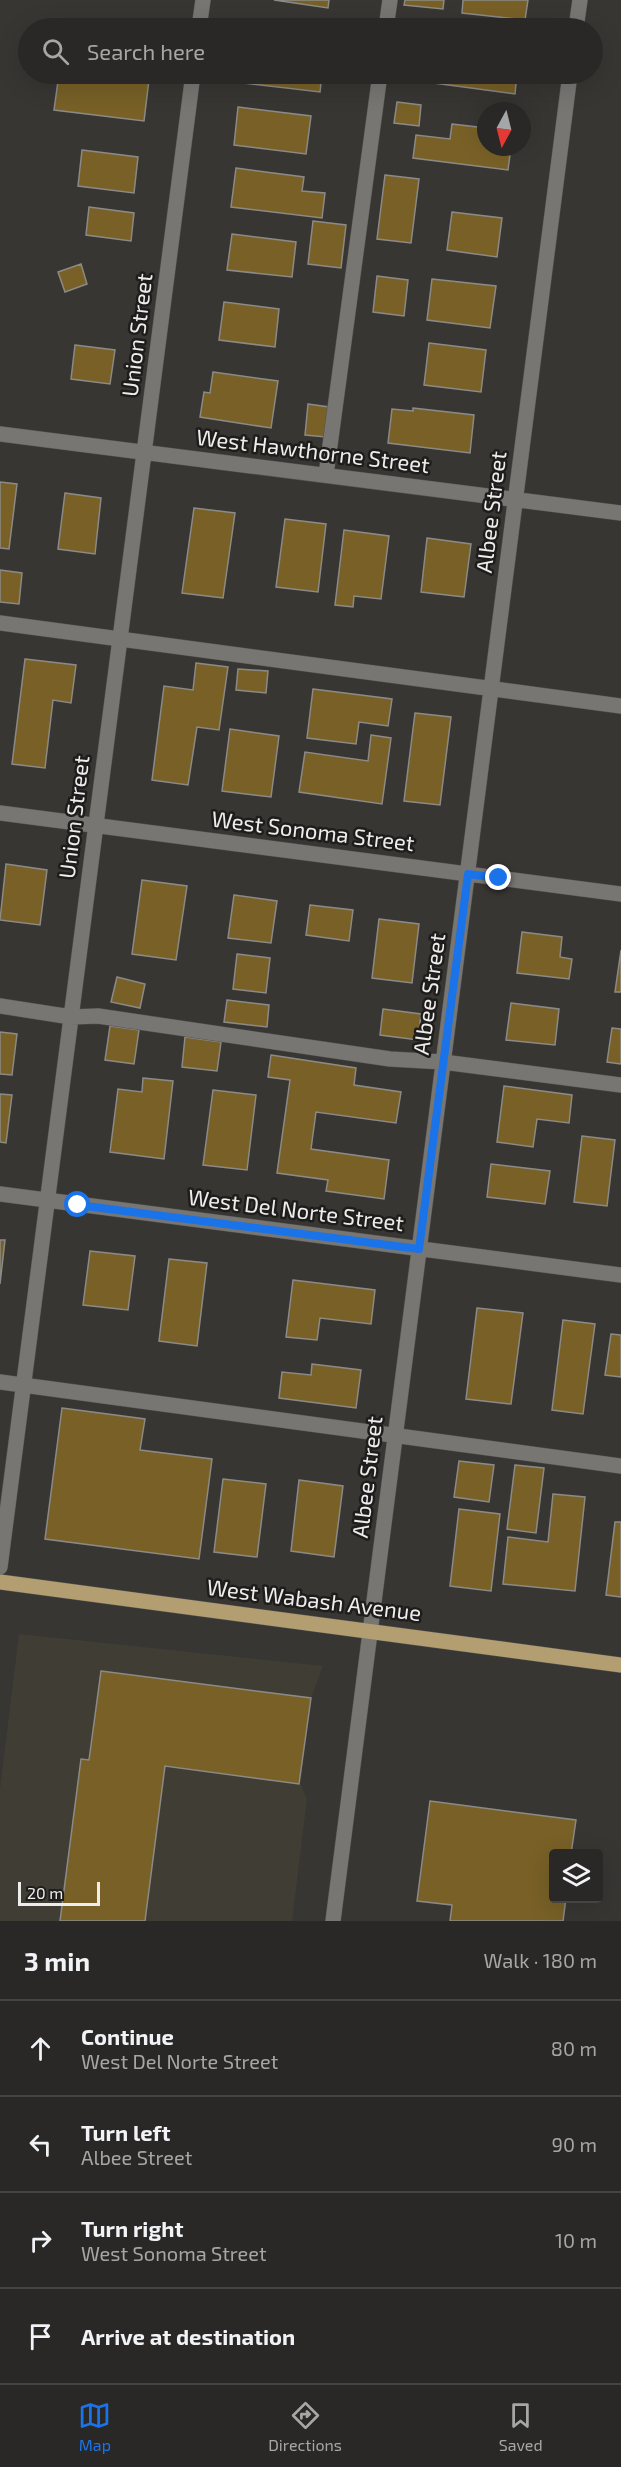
<!DOCTYPE html>
<meta charset="utf-8">
<style>
body{margin:0;font-family:"Exo 2",sans-serif;background:#31302e;color:#f1f3f6}
.controls{position:absolute;right:18px;bottom:18px;display:grid;overflow:hidden;border-radius:6px;box-shadow:0 6px 24px #0002}
.controls button{width:54px;height:54px;display:grid;place-items:center;padding:0;border:0;border-bottom:2px solid #454443;background:#292826;color:#f1f3f6;font:30px sans-serif}
.compass{position:absolute;left:477px;top:102px;width:54px;height:54px;border-radius:50%;background:#292826;box-shadow:0 6px 24px #0002;rotate:187deg}
.scale{position:absolute;left:18px;bottom:15px;width:82px;box-sizing:border-box;padding-left:6px;border:3px solid #ededeb;border-top:0;font-size:16px;line-height:21px;white-space:nowrap;color:#ededeb;-webkit-text-stroke:4px #1e1d1c;paint-order:stroke}
.stop{position:absolute;width:18px;height:18px;margin:-14px;border:4px solid #1a73e8;border-radius:50%;background:#fff}
.stop.end{background:#1a73e8;border-color:#fff;box-shadow:0 2px 6px #0008}
.list{margin:0;padding:0;list-style:none}
h2{display:flex;justify-content:space-between;align-items:center;height:78px;margin:0;padding:0 24px;font-size:26px}
h2 small{font-size:20px;font-weight:400;color:#a5a6a7}
.list li{display:grid;grid-template-columns:39px 1fr auto;gap:18px;align-items:center;box-sizing:border-box;height:96px;padding:0 24px;border-top:2px solid #454443}
.list b{display:block;font-size:22px;white-space:nowrap}
.list p{margin:0;font-size:20px;white-space:nowrap;color:#a5a6a7}
.list em{font-size:20px;font-style:normal;color:#a5a6a7}
.icon{flex:none;width:33px;height:33px;fill:none;stroke:currentColor;stroke-width:2;stroke-linecap:round;stroke-linejoin:round}
.map{position:relative;flex:none;width:621px;height:1921px;overflow:hidden}
.search{position:absolute;background:#292826;box-shadow:0 6px 24px #0002;left:18px;right:18px;top:18px;height:66px;display:flex;align-items:center;gap:15px;box-sizing:border-box;padding:0 21px;border-radius:33px;color:#a5a6a7;font-size:22px}
.sheet{height:462px;background:#292826}
nav{display:flex;justify-content:space-around;align-items:center;box-sizing:border-box;height:84px;border-top:2px solid #454443;background:#292826;font-size:16px;color:#a5a6a7}
nav a{display:grid;justify-items:center;gap:3px}
nav .on{color:#1a73e8}
.map>svg:first-child{display:block}
.built{fill:#403d34}
.building{fill:#786027;stroke:#8b8a87;stroke-width:1.5}
.lines{fill:none;stroke-linecap:round;stroke-linejoin:round}
.minor-casing{stroke:#545351;stroke-width:16}
.major-casing{stroke:#545351;stroke-width:16}
.minor{stroke:#777673;stroke-width:15}
.major{stroke:#b29e71;stroke-width:15}
.route{stroke:#1a73e8;stroke-width:8}
.labels{text-anchor:middle;stroke-width:5;stroke-linejoin:round;paint-order:stroke}
.street-label{font-size:22px;fill:#ededeb;stroke:#1e1d1c}
</style>
<div class="map">
<svg width="621" height="1921" viewBox="0 0 621 1921">
<rect width="100%" height="100%" fill="#373633"/>
<path class="built" d="M19,1634L323,1666L311,1698L300,1783L307,1799L292,1921H0V1789Z"/>
<path class="building" d="M274,0H329L328,8Z
M405,0H444L443,9L404,5Z
M463,0H528L525,20L462,13Z
M59,74H100L149,80L144,121L54,110Z
M245,74H322L320,92L244,83Z
M398,74H517L515,94L397,78Z
M397,102L421,105L419,126L394,123Z
M238,107L311,116L306,154L234,145Z
M452,124L486,128V147H511L508,170L413,158L416,135L450,139Z
M82,150L138,157L134,193L78,186Z
M236,168L304,177L302,191L325,193L322,218L231,207Z
M385,175L419,179L411,243L377,239Z
M89,207L134,213L131,241L86,235Z
M452,212L502,218L497,257L447,250Z
M313,221L346,225L341,268L308,264Z
M232,234L296,242L292,277L227,270Z
M81,264L87,284L65,292L58,272Z
M377,276L408,280L404,316L373,312Z
M432,279L496,286L490,328L427,320Z
M224,302L279,309L275,347L219,340Z
M429,343L486,350L481,392L424,385Z
M75,345L115,350L110,384L71,379Z
M213,372L278,381L271,428L200,417L204,392L210,393Z
M308,404L329,407L326,437L305,435Z
M413,408L474,415L470,453L388,443L392,409L413,411Z
M0,482L17,484L9,549L0,548Z
M65,493L101,498L95,554L58,549Z
M194,508L235,513L223,598L182,593Z
M285,519L326,524L318,592L276,587Z
M344,530L389,536L381,599L354,596L353,607L335,605Z
M427,538L471,544L464,597L421,592Z
M0,570L22,573L19,604L0,602Z
M25,659L76,665L71,703L53,700L45,768L12,764Z
M196,663L228,667L219,730L197,727L188,785L152,780L164,686L193,690Z
M238,669L268,671L266,693L236,690Z
M313,689L392,699L388,726L359,722L356,744L307,738Z
M415,713L451,717L440,805L404,801Z
M230,729L279,736L271,797L222,791Z
M371,735L391,738L382,804L299,792L305,752L368,761Z
M6,864L47,870L40,925L0,920Z
M142,880L187,886L176,960L132,954Z
M234,895L277,901L271,943L228,938Z
M310,905L353,910L349,941L306,935Z
M379,919L419,924L412,983L372,978Z
M522,932L562,937L560,957L572,959L569,979L517,973Z
M621,950V992H615Z
M237,954L270,958L266,993L233,989Z
M117,977L145,984L140,1008L111,1002Z
M227,1000L269,1005L267,1027L224,1022Z
M511,1003L559,1009L555,1045L506,1040Z
M383,1009L421,1014L418,1040L380,1035Z
M110,1026L139,1030L134,1064L105,1060Z
M612,1028L621,1029V1064L607,1062Z
M0,1032L17,1034L12,1075L0,1074Z
M185,1037L221,1042L217,1071L182,1067Z
M271,1055L356,1068L354,1085L401,1092L396,1123L316,1112L311,1149L389,1160L384,1199L326,1191L328,1180L277,1173L290,1080L268,1077Z
M143,1078L173,1081L164,1159L110,1152L118,1089L142,1092Z
M504,1086L572,1095L569,1123L537,1119L533,1147L497,1142Z
M213,1090L256,1095L247,1170L203,1165Z
M0,1094L12,1095L6,1143L0,1142Z
M582,1136L615,1140L607,1206L574,1202Z
M491,1164L550,1171L545,1204L487,1197Z
M0,1240H5L0,1284Z
M90,1251L135,1256L128,1310L83,1305Z
M169,1259L207,1263L197,1346L159,1341Z
M293,1280L375,1290L371,1324L320,1318L317,1340L286,1337Z
M477,1308L523,1313L511,1404L466,1399Z
M563,1320L595,1324L583,1414L552,1410Z
M611,1334L621,1335V1377L605,1375Z
M312,1364L361,1370L356,1408L279,1398L282,1372L311,1375Z
M62,1408L145,1419L140,1450L212,1459L199,1559L45,1539Z
M459,1461L494,1465L489,1502L454,1497Z
M515,1465L544,1468L536,1533L507,1529Z
M223,1479L266,1484L257,1557L214,1552Z
M299,1480L343,1486L334,1557L291,1551Z
M553,1494L585,1497L575,1591L503,1584L508,1537L548,1542Z
M459,1509L500,1514L491,1591L450,1586Z
M615,1522H621V1597L606,1595Z
M101,1671L311,1698L299,1784L165,1766L145,1921H60L81,1759L89,1760Z
M430,1801L576,1820L571,1854H554V1898H566L563,1921H450L452,1905L417,1901Z"/>
<g class="lines">
<g class="minor-casing">
<path id="minor" d="M199,28L203,0
M386,28L390,0
M576,28L580,0
M0,434L621,513
M326,475L380,74
M0,623L621,706
M0,813L621,894
M0,1006L71,1017L98,1016L390,1059L443,1062L621,1085
M0,1194L621,1275
M0,1382L621,1466
M0,1567L193,74
M333,1921L570,74"/>
</g>
<g class="major-casing">
<path id="major" d="M0,1582L621,1665"/>
</g>
<use href="#minor" class="minor"/>
<use href="#major" class="major"/>
</g>
<g class="lines">
<path class="route" d="M78,1205L419,1249L468,874L499,878"/>
</g>
<g class="labels">
<g class="street-label">
<text transform="translate(137 335) rotate(-83)" y="8">Union Street</text>
<text transform="translate(313 451) rotate(7)" y="8">West Hawthorne Street</text>
<text transform="translate(491 512) rotate(-83)" y="8">Albee Street</text>
<text transform="translate(74 817) rotate(-83)" y="8">Union Street</text>
<text transform="translate(313 831) rotate(7)" y="8">West Sonoma Street</text>
<text transform="translate(429 994) rotate(-82)" y="8">Albee Street</text>
<text transform="translate(296 1210) rotate(7)" y="8">West Del Norte Street</text>
<text transform="translate(367 1477) rotate(-83)" y="8">Albee Street</text>
<text transform="translate(314 1600) rotate(7)" y="8">West Wabash Avenue</text>
</g>
</g>
</svg>
<div class="controls">
<button><svg class="icon" aria-label="layers" viewBox="0 0 24 24"><path d="M12 4l9 5-9 5-9-5zM3 14l9 5 9-5"/></svg></button>
</div>
<svg class="compass" viewBox="-18 -18 36 36"><path d="M0-13l5 13h-10z" fill="#e53935"/><path d="M0 13l5-13h-10z" fill="#a5a6a7"/></svg>
<div class="scale">20 m</div>
<div class="stop" style="left:78px;top:1205px"></div>
<div class="stop end" style="left:499px;top:878px"></div>
<div class="search"><svg class="icon" aria-label="search" viewBox="0 0 24 24"><circle cx="10" cy="10" r="6"/><path d="M15 15l6 6"/></svg>Search here</div>
</div>
<section class="sheet">
<h2>3 min<small>Walk · 180 m</small></h2>
<ul class="list">
<li><svg class="icon" aria-label="ahead" viewBox="0 0 24 24"><path d="M12 20V5M6 11l6-6 6 6"/></svg><div><b>Continue</b><p>West Del Norte Street</p></div><em>80 m</em></li>
<li><svg class="icon" aria-label="left" viewBox="0 0 24 24"><path d="M17 20v-9H6M10 6l-5 5 5 5"/></svg><div><b>Turn left</b><p>Albee Street</p></div><em>90 m</em></li>
<li><svg class="icon" aria-label="right" viewBox="0 0 24 24"><path d="M7 20v-9h11M14 6l5 5-5 5"/></svg><div><b>Turn right</b><p>West Sonoma Street</p></div><em>10 m</em></li>
<li><svg class="icon" aria-label="arrive" viewBox="0 0 24 24"><path d="M6 21V4h12l-3 4 3 4H6"/></svg><div><b>Arrive at destination</b></div></li>
</ul>
</section>
<nav>
<a class="on"><svg class="icon" aria-label="map" viewBox="0 0 24 24"><path d="M3 6l6-2 6 2 6-2v14l-6 2-6-2-6 2zM9 4v14M15 6v14"/></svg>Map</a>
<a><svg class="icon" aria-label="directions" viewBox="0 0 24 24"><path d="M12 3l9 9-9 9-9-9zM9 14v-3h6M13 9l2 2-2 2"/></svg>Directions</a>
<a><svg class="icon" aria-label="saved" viewBox="0 0 24 24"><path d="M7 4h10v16l-5-4-5 4z"/></svg>Saved</a>
</nav>
